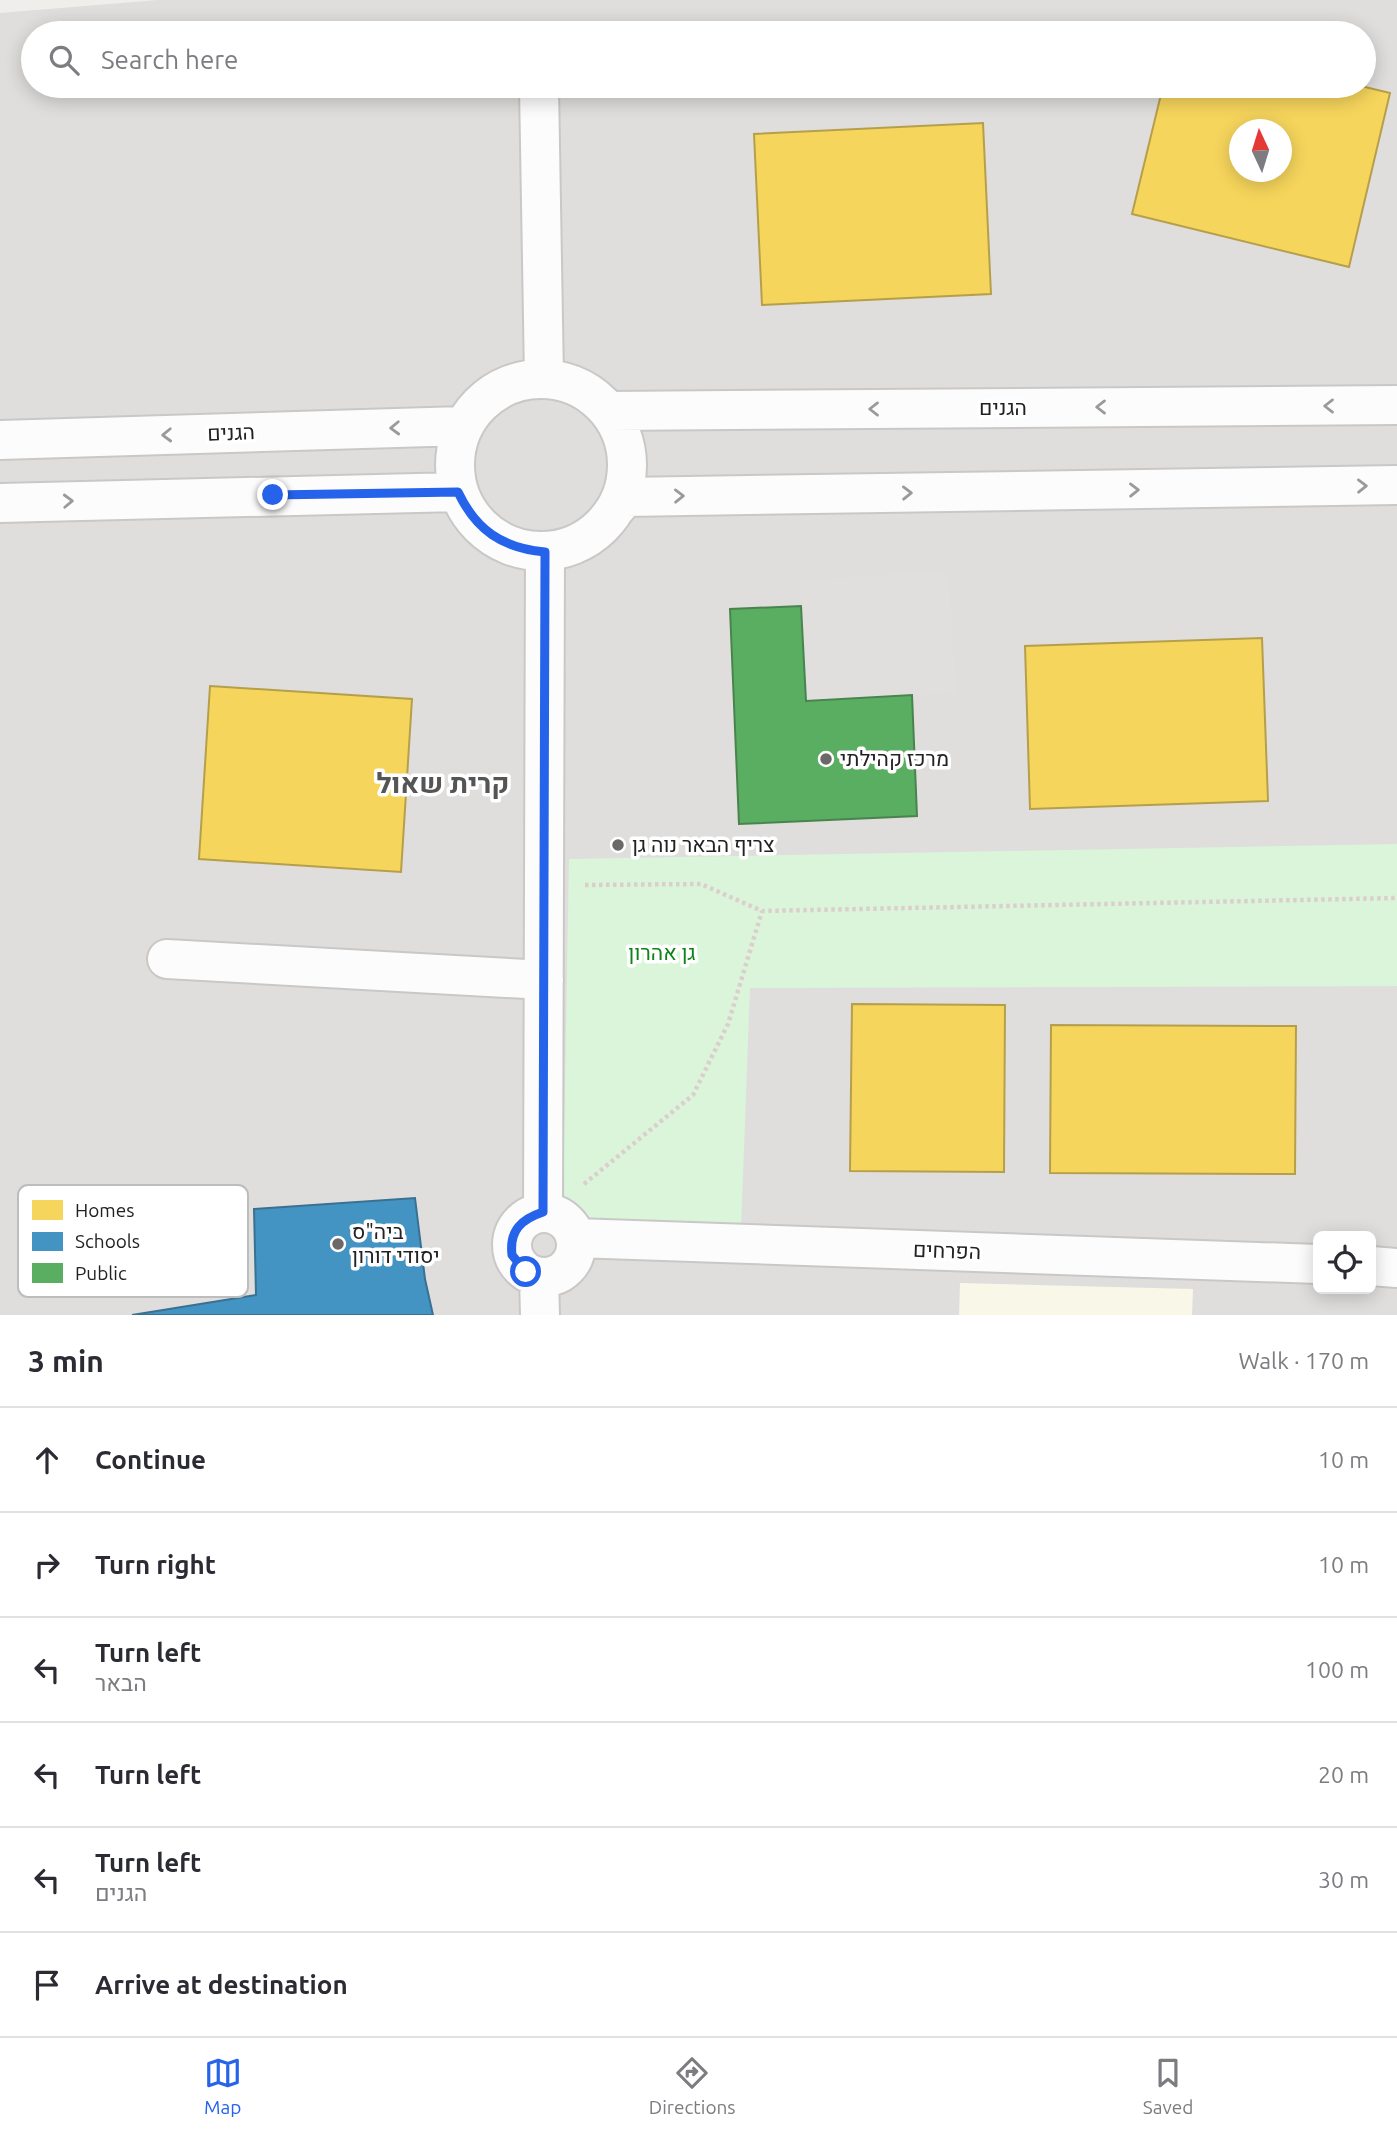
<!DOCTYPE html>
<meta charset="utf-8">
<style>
body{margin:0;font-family:Ubuntu,Heebo,sans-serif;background:#f7f7f7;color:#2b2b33}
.controls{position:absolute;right:21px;bottom:21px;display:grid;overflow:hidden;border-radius:10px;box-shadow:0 4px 18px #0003}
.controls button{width:63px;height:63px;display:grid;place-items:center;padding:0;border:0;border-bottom:2px solid #e1e1e2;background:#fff;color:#2b2b33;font:35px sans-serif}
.compass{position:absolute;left:1229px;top:119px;width:63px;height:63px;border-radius:50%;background:#fff;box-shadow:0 4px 18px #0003;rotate:356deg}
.stop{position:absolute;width:21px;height:21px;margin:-16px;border:5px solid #2563eb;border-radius:50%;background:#fff}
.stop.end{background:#2563eb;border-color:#fff;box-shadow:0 2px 7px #0008}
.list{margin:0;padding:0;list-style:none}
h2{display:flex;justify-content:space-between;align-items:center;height:91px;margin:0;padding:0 28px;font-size:30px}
h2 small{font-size:23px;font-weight:400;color:#7c7c81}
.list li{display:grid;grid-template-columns:46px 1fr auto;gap:21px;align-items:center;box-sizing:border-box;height:105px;padding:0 28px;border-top:2px solid #e1e1e2}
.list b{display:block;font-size:26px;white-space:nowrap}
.list p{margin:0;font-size:23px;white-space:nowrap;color:#7c7c81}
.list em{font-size:23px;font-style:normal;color:#7c7c81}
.icon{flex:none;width:38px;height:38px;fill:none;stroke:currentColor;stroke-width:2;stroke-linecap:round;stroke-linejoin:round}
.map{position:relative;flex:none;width:1397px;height:1315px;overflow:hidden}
.search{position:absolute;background:#fff;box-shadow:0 4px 18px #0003;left:21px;right:21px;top:21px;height:77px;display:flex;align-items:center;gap:18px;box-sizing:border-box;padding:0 24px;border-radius:38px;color:#7c7c81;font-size:26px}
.sheet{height:721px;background:#fff}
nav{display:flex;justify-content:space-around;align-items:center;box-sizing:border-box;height:98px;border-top:2px solid #e1e1e2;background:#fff;font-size:19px;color:#7c7c81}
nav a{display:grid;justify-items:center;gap:4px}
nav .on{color:#2563eb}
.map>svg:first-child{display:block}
.residential{fill:#dfdedc;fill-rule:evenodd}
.education{fill:#f8f7e8}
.park{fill:#daf5da}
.parking{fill:#e0dfde}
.homes{fill:#f6d55c;stroke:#b69f4b;stroke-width:2;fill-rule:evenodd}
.schools{fill:#4393c3;stroke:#397193;stroke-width:2}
.public{fill:#5aae61;stroke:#49844e;stroke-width:2}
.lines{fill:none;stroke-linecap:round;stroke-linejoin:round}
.minor-casing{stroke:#c9c8c7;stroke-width:42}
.path{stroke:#dccecd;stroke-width:4.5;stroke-dasharray:3.5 3.5;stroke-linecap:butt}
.minor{stroke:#fdfcfc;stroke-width:38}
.oneway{stroke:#9a9a9a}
.route{stroke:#2563eb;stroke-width:9}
.poi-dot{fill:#6a6968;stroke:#fff;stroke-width:2.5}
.labels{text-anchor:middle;stroke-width:7;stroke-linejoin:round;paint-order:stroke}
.street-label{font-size:21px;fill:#222;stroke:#fff}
.poi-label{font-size:21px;fill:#222;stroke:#fff;text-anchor:start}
.park-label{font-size:21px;fill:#0c8416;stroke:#fff}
.district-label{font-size:28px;font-weight:bold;fill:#555;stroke:#fff}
.key{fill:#fff;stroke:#bdbdbd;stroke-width:2}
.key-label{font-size:19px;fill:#222}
</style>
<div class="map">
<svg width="1397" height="1315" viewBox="0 0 1397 1315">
<rect width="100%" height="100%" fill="#f0eeeb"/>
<path class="residential" d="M158,0H1397V1315H0V13ZM33,33H1364V86H33ZM1240,130H1282V172H1240ZM1318,1236H1371V1289H1318Z"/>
<path class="education" d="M960,1283L1193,1289L1192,1315H959Z"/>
<path class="park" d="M1397,844V986L750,988L741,1229L587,1224L579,1210L563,1201L569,859Z"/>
<path class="parking" d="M948,571L956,693L806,701L800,580Z"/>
<path class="homes" d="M1163,86H1361L1390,93L1349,267L1132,214ZM1240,130H1282V172H1240Z
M983,123L991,294L762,305L754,134Z
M1262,638L1268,801L1030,809L1025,646Z
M210,686L412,699L401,872L199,859Z
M852,1004L1005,1005L1004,1172L850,1171Z
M1051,1025L1296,1026L1295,1174L1050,1173Z"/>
<path class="schools" d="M415,1198L425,1279L433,1315H132L256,1295L254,1209Z"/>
<path class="public" d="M801,606L806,701L912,695L917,816L739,824L730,609Z"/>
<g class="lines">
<g class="minor-casing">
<path id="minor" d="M539,86L544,378
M455 465a86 86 0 1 1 172 0a86 86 0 1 1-172 0Z
M609,411L1397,405
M0,440L463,426
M0,503L458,492
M616,508L625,497L1397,485
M167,959L544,980
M543,1212L545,552
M512 1245a32 32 0 1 1 64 0a32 32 0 1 1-64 0Z
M576,1238L1318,1264
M1371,1266L1397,1268
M539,1278L540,1315"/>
</g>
<path class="path" d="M585,885L701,884L762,911L1397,898
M584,1184L693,1095L728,1024L762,911"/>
<use href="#minor" class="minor"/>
</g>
<defs><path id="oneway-chevron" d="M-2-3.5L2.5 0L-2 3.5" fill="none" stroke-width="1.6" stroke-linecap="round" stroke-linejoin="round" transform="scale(1.75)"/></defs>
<g class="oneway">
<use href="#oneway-chevron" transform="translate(1329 406) rotate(180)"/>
<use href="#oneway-chevron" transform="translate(1101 407) rotate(180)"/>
<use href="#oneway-chevron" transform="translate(874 409) rotate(180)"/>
<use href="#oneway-chevron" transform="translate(395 428) rotate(178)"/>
<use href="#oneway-chevron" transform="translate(167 435) rotate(178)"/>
<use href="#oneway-chevron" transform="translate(1362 486) rotate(-1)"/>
<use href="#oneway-chevron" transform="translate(1134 490) rotate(-1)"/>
<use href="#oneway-chevron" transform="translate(907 493) rotate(-1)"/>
<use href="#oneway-chevron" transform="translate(679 496) rotate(-1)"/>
<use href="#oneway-chevron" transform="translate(68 501) rotate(-2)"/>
</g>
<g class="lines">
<path class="route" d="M273,495L458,492C476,530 502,548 545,552L543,1212C522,1219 509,1230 512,1255L526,1272"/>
</g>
<g class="poi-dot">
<circle cx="826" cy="759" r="7"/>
<circle cx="618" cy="845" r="7"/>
<circle cx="338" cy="1244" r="7"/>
</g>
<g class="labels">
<g class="street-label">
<text x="1003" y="415">הגנים</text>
<text transform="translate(231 433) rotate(-2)" y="7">הגנים</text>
<text transform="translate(947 1251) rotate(2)" y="7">הפרחים</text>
</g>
<g class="poi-label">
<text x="840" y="766">מרכז קהילתי</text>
<text x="632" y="852">צריף הבאר נוה גן</text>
<text x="352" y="1239">ביה"ס<tspan x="352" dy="24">יסודי דורון</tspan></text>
</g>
<g class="park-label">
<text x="662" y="960">גן אהרון</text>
</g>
<g class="district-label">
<text x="443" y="793">קרית שאול</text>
</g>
</g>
<rect x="18" y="1185" width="230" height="112" rx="10" class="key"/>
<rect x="32" y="1200" width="31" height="20" fill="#f6d55c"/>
<rect x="32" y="1232" width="31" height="19" fill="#4393c3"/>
<rect x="32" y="1263" width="31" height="20" fill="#5aae61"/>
<g class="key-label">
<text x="75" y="1217">Homes</text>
<text x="75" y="1248">Schools</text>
<text x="75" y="1280">Public</text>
</g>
</svg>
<div class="controls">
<button><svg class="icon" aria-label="locate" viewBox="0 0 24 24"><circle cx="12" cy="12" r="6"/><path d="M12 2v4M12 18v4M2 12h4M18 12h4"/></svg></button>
</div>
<svg class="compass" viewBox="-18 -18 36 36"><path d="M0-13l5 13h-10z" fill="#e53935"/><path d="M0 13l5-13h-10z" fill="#7c7c81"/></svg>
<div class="stop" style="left:526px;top:1272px"></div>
<div class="stop end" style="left:273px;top:495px"></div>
<div class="search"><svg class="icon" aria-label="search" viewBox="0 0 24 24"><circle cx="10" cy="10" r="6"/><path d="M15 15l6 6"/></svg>Search here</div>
</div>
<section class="sheet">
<h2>3 min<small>Walk · 170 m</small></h2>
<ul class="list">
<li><svg class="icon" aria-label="ahead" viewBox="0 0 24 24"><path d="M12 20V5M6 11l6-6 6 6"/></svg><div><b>Continue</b></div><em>10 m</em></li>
<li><svg class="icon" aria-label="right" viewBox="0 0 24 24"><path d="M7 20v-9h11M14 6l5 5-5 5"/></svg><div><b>Turn right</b></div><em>10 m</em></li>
<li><svg class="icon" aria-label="left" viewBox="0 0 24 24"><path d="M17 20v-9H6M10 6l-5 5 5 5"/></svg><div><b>Turn left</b><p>הבאר</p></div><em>100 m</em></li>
<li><svg class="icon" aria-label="left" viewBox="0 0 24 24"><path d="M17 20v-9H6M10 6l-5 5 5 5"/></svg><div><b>Turn left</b></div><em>20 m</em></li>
<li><svg class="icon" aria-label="left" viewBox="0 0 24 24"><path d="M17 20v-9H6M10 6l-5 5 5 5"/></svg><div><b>Turn left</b><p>הגנים</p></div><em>30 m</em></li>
<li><svg class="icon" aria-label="arrive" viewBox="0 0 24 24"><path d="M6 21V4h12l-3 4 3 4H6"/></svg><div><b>Arrive at destination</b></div></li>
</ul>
</section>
<nav>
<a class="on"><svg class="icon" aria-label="map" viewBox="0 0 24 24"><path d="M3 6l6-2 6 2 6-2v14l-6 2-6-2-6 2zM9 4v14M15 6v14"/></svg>Map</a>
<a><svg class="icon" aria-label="directions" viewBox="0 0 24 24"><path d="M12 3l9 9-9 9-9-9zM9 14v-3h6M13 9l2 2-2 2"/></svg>Directions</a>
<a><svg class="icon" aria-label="saved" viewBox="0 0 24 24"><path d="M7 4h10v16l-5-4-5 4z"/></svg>Saved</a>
</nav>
